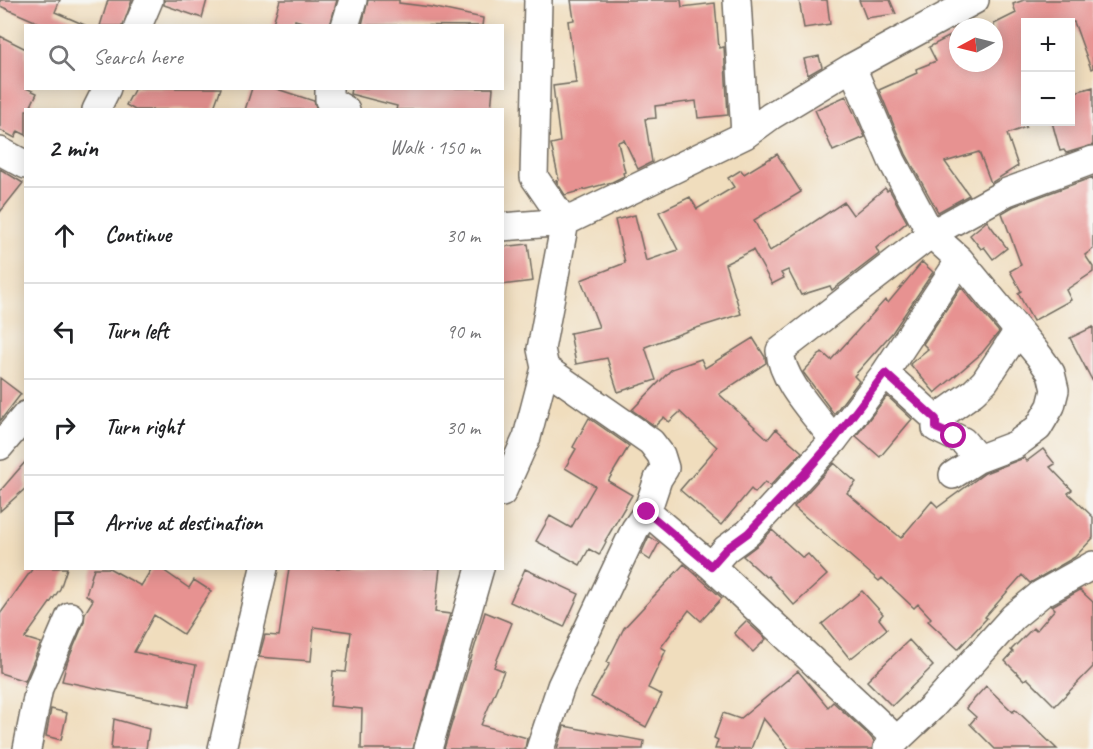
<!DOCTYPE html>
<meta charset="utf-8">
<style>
body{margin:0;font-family:Caveat,sans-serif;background:#f6f6f6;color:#202124}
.controls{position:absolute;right:18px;top:18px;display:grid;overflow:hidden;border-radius:0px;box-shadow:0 3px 15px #0003}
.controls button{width:54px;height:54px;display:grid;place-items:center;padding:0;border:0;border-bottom:2px solid #e0e0e0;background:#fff;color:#202124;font:30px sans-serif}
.compass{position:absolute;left:949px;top:18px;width:54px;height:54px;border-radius:50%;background:#fff;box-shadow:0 3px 15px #0003;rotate:263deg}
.stop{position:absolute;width:18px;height:18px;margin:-14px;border:4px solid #b5179e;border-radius:50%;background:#fff}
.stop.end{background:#b5179e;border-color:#fff;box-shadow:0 2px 6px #0008}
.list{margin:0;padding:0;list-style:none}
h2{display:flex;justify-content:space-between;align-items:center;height:78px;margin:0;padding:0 24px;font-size:26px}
h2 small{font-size:20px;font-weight:400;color:#757577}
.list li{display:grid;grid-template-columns:39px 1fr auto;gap:18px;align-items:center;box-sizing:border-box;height:96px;padding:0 24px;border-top:2px solid #e0e0e0}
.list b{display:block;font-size:22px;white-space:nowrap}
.list em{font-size:20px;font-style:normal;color:#757577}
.icon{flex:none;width:33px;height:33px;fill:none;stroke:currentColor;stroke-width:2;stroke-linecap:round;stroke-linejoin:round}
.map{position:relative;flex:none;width:1093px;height:749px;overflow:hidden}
.search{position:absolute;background:#fff;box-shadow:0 3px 15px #0003;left:24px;top:24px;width:480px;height:66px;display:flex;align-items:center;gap:15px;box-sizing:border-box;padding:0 21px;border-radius:0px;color:#757577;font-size:22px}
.panel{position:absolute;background:#fff;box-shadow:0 3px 15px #0003;left:24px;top:108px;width:480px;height:462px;border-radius:0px}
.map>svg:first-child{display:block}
.building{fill:#e79291}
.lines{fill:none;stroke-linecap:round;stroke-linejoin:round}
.minor-casing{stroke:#70695e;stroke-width:30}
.minor{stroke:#fff;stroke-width:27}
.route{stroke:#b5179e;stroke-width:8}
</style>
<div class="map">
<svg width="1093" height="749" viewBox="0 0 1093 749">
<rect width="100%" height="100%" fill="#f6f6f2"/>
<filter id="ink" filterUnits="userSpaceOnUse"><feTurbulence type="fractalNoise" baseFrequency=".0167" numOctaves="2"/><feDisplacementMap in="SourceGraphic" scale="12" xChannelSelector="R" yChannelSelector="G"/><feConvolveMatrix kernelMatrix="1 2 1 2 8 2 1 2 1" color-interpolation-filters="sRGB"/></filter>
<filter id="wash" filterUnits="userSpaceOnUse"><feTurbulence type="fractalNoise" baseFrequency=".008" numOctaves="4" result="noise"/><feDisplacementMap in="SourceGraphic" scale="24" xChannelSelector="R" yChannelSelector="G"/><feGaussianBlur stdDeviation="1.35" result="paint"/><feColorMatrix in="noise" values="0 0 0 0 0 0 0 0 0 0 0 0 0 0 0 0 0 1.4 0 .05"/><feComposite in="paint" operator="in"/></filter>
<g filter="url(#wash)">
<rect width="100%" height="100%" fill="#f0ddbd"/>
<g id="blocks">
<path class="building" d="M0,0H60L55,12L87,26H46L0,6Z
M108,0H132L123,26H100Z
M164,0H207L202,18L164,5Z
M280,0H337L330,26H316L295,20L294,26H272Z
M368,0H399V3L431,7L483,18L482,26L362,25Z
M571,0H681L682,7L715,3L719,48L724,47L728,115L698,118L696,101L655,106L656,118L645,119L652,162L638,169L624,140L618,142L625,172L623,173L624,176L612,182L565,195L556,181L559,180L551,144L560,142L553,86L576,83L568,21L574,20Z
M799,0H827L830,24L804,28Z
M859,0H890L896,14L866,18Z
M1024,0H1093V68L1091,69L1074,22H1026V127L1007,134L1018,166L991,183L979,152L945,162L969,195L938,212L906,154L879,90L917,73L916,69L936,61L929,47L958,32V63H994V24L1016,13L1013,4Z
M0,36L26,49V88L37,93L29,110H26V135L18,131L15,138L0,130Z
M819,56L822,67L808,75L804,59Z
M1093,87V145L1066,153L1064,150L1060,151L1052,122H1071V93Z
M135,88H221L213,110H135L126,105Z
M252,88H274L314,101L317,110H245Z
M351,88H493L491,110H396L397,106L350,94Z
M846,96L865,137L833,151L815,110Z
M777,154L801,192L754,220L770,251L844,202L853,215L885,188L887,191L889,189L907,222L876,248L879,254L832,290L830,286L801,295L788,270L781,273L784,278L772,284L753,250L725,264L741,314L690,330L645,347L656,380L618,392L607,358L576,364L570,333L599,327L581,280L625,263L615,220L635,215L646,261L678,250L659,212L690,197L697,209L734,187L728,178L741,170L744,174Z
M0,169L23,183L0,212Z
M1093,177V249L1085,255L1093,267V272L1066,290L1071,300L1033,321L1018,293L1021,291L1010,271L1021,265L1002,213L1014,206Z
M987,221L1007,248L993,259L984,247L981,249L970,235Z
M528,244L533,281L502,285V247Z
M922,262L933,272L892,333L854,376L859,381L834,414L803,372L822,352L831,360L885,300L888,303Z
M961,287L999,332L982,353L935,393L910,364L928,349L923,344Z
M1093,327V382L1070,338Z
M753,338L765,357L766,363L719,394L768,439L776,429L802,452L770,486L765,482L755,493L751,489L721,525L680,490L717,447L680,412L669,422L664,417L655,426L632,410L672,369L701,359L705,368Z
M0,378L21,394L0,421Z
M887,396L912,419L880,457L856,436Z
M589,418L629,446L608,481L632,495L605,541L606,542L599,555L589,549L580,565L536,541L550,516L571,528L595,486L565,468L576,449L573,447Z
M1043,449L1055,464L1050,467L1072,490L1068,493L1093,517V538L1075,557L1030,583L1022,575L985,617L987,618L958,649L928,621L931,618L918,604L914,608L882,578L879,581L794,507L834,463L856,482L847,493L901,538L932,501L938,507L985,473L1024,458L1027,461Z
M26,461V488L0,511V491Z
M772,530L803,558L808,554L827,575L794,605L768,576L766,577L743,556L759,544Z
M649,536L659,543L650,560L641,554Z
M684,564L722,598L701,621L689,610L661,647L666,650L648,688L662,695L646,727L591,697L610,663L607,662L624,628Z
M33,568H67L60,589L25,638L41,643L25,681L0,673V614Z
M94,568H109L141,586L152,568H160L189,588L194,580L211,591L183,634L154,615L134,652L196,665L188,707L62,681L67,663L84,622L85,613L93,600L86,595Z
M289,568H440L435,612L450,614L413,749H361L362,709L330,706L333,671L346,672L351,632L314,627L311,661L259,657L265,635L279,636Z
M525,569L579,594L564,627L510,602Z
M1080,590L1093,602V667L1055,706L1027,678L1024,680L1005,661L1013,652L1011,650L1033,628L1036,631L1055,609L1052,606Z
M862,591L883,614L879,619L887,629L850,659L822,624Z
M485,612L512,623L494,667L504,671L481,725L527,738L525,749H444Z
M746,621L766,639L753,652L734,633Z
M909,640L933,666L892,706L867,681Z
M798,671L828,707L833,702L869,735L874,741L872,749H789L763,718L751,749H715L718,740L714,738L723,713L740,719Z
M986,686L1013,712L1015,709L1057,749H995L970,724L976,717L966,708Z
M51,709L67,713L61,740L46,736Z
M114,719L149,729L146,749H111Z
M564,726L644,741L643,749H557Z"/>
</g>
</g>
<g filter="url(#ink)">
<use href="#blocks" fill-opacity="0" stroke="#70695e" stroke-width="1.5"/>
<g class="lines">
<g class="minor-casing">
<path id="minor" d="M737,0L745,135
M138,26L149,0
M345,26L353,0
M852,67L892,161L931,234L960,260L1039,356L1051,373L1055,390L1051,406L1038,428L1015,445L978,459L953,475
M329,88V100L346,110
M96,110L107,88
M0,151L26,165
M502,227L565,222L745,135L771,116L852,67L975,0
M545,368L651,442L661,455L665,468L658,479L647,512
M885,373L936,419V428L963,441L978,459
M936,419L974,392L985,381L1018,331
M834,440C816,415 782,382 780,351L931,234L1007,192L1093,160
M0,446L26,415
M502,493L527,437L545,368L541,349L565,222L534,177L538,0
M711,566L897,740
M27,749L39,688L70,616
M222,749L264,568
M428,749L480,568
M540,749L561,686L635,529L647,512L711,566L726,549L748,533L834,440L885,373L960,260
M887,749L932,707L1013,617L1041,594L1093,565"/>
</g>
<use href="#minor" class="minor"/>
</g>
</g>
<g class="lines" filter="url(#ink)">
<path class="route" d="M647,512L711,566L726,549L748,533L804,474L834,440L885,373L936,419V428L954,436"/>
</g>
</svg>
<div class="controls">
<button>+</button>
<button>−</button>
</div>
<svg class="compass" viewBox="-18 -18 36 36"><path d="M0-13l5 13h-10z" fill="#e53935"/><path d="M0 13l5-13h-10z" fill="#757577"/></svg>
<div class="stop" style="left:954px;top:436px"></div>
<div class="stop end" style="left:647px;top:512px"></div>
<div class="search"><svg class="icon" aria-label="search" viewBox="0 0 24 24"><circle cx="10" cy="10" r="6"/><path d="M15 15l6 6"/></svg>Search here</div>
<section class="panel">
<h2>2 min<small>Walk · 150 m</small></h2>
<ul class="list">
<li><svg class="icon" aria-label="ahead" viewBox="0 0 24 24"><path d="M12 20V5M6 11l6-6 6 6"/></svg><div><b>Continue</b></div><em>30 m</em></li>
<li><svg class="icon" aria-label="left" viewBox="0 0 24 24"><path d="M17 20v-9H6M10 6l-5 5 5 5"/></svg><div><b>Turn left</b></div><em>90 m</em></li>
<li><svg class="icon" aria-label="right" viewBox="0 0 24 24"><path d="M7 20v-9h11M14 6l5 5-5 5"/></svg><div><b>Turn right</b></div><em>30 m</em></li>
<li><svg class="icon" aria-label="arrive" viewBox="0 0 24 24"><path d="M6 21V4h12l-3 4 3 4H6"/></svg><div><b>Arrive at destination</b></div></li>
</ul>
</section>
</div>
